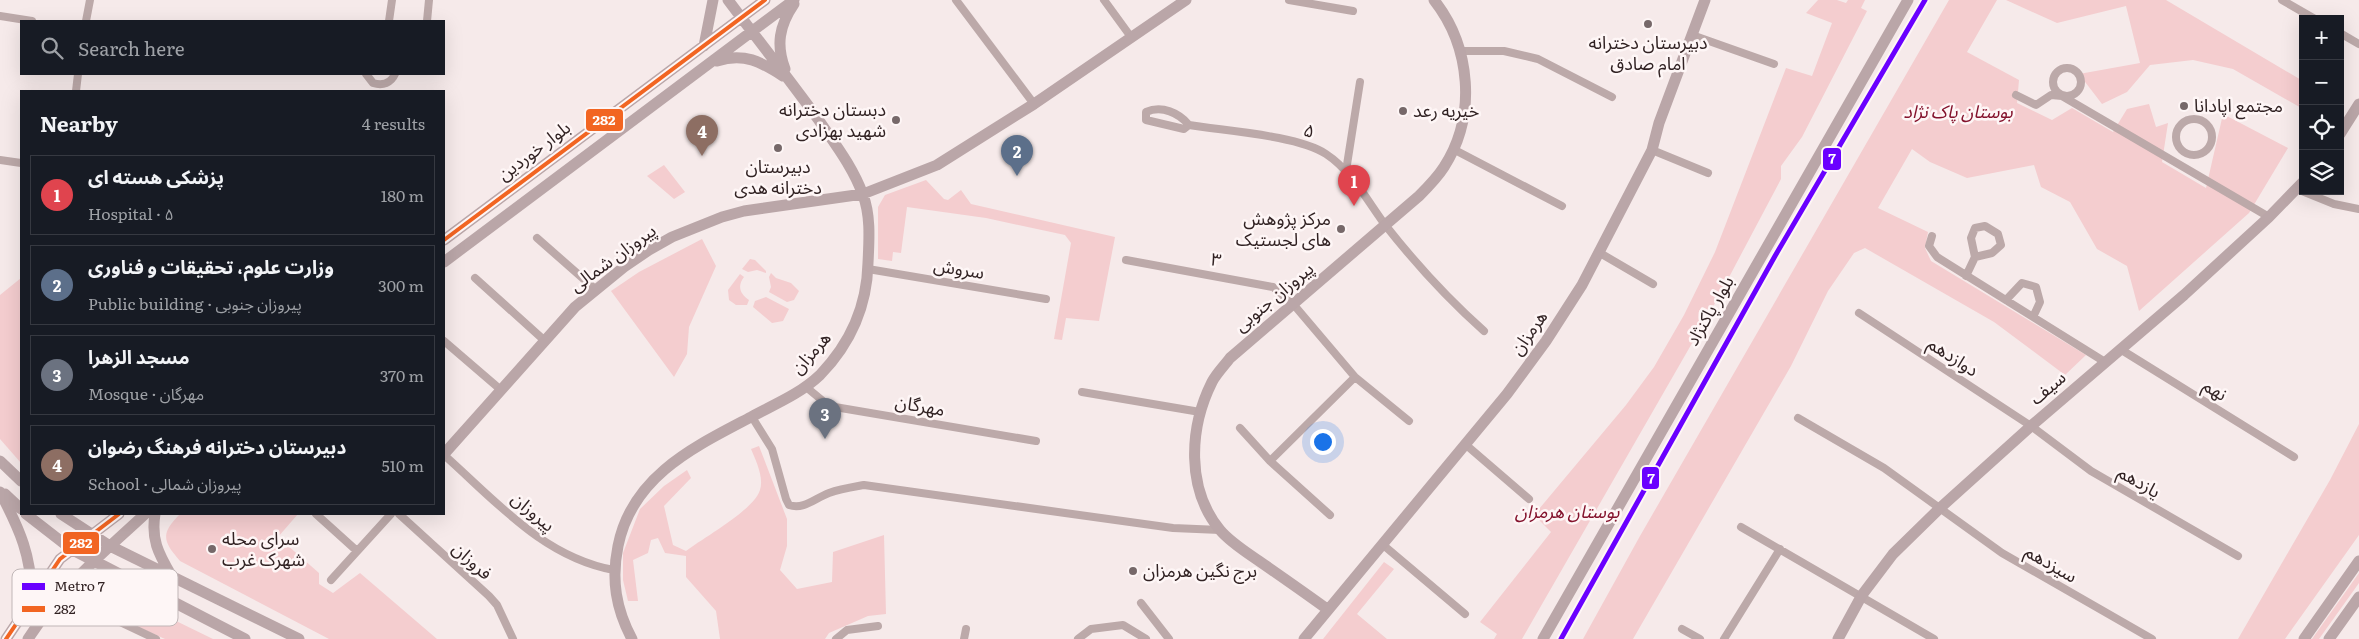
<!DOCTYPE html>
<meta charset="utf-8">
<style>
body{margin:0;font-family:Literata,"Noto Sans Arabic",serif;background:#20242c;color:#f1f3f6}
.controls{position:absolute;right:15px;top:15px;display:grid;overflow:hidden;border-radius:0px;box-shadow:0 5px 20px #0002}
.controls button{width:45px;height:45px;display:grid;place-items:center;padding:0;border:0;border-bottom:1px solid #363941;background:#171b24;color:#f1f3f6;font:25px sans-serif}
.you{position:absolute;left:1322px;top:441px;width:18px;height:18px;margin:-12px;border:4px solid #fff;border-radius:50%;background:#1a73e8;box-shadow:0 0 0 8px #1a73e833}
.badge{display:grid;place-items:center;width:32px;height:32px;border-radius:50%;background:#7c3aed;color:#fff;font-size:16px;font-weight:700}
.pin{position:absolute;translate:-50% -41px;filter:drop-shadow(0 1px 2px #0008)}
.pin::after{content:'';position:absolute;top:26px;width:18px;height:15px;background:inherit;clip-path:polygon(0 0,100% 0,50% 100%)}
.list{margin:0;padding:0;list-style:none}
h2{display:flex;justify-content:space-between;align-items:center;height:65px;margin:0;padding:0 20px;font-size:21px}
h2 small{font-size:16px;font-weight:400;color:#9ea1a6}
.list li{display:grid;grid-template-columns:32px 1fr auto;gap:15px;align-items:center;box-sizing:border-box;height:80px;margin:0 10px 10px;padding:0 10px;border:1px solid #363941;border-radius:0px}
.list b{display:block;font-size:19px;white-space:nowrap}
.list p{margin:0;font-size:16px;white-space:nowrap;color:#9ea1a6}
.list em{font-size:16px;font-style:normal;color:#9ea1a6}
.icon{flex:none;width:28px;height:28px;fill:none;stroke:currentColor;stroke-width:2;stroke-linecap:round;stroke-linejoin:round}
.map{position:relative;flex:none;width:2359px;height:639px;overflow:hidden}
.search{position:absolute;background:#171b24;box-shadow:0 5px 20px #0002;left:20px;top:20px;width:425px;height:55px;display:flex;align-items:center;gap:12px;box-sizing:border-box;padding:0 18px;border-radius:0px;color:#9ea1a6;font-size:19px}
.panel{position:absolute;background:#171b24;box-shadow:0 5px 20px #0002;left:20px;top:90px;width:425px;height:425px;border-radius:0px}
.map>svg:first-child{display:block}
.green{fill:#f4cdcf}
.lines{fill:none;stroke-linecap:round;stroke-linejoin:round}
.street{stroke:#bca9a9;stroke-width:8}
.secondary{stroke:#baa6a8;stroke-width:11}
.bus-1-casing{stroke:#fef6f6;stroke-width:8}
.bus-1{stroke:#f26522;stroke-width:4}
.metro-1-casing{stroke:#fef6f6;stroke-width:9}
.metro-1{stroke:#6a00ff;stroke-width:5}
.poi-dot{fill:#766869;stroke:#fef6f6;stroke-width:2}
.labels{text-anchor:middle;stroke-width:5;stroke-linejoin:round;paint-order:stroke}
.poi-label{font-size:18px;fill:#312223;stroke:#fef6f6;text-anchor:start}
.park-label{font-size:18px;font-style:italic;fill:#84132d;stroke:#fef6f6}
.street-label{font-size:18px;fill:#312223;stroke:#fef6f6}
.key{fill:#fef6f6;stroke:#c0b6b7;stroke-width:1}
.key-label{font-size:14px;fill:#312223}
.line-badge{stroke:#fef6f6;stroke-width:2}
.badge-label{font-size:14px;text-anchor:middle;font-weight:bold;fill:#fff}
</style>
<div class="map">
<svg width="2359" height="639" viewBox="0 0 2359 639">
<rect width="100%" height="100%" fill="#f6eaea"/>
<path class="green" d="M1818,0H1837L1846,3L1848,0H1865L1861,8L1867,11L1802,137L1781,166V179L1718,298L1522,639H1494L1497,634L1480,622L1551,532L1534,515L1626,405L1654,367L1684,315L1715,252L1786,68L1812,76L1832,23L1806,13Z
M1949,0H1997L1967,52L2019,80L2017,103L2052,120L2072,108L2113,132L2127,109L2149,104L2156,127L2168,123L2162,162L2206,188L2223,114L2288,148L2249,213L2139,311L2127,266L2097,249L2070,202L2041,187L2034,165L1967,178L1930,162L1912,149L1878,208L1928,232L1925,248L1931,261L2086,355L2065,375L1994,322L1865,248L1854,253L1828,291L1791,366L1633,639H1583L1640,536Z
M2006,0H2166L2303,81V109L2233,69L2193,60L2150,65L2127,92L2102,104L2079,74L2140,63L2126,6L2057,23Z
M664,165L685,192L674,199L647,176Z
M926,180L944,199L948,200L961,190L971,204L1115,237L1099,321L1066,318L1062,340L1054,339L1071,243L1065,235L986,218L907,207L901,253L893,252L892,261L878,259V207L885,195Z
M702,239L716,266L689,327L687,354L674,377L611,291L639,272Z
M750,259L755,260L766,271V273L757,270L748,272L742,269Z
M771,273L776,278L791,283L799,291L794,300L787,302L769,292L771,287L769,277Z
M740,274L744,277C737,286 740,294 749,300L747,305H736L729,300L728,290Z
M21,278V463L0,439V295Z
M766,297L789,309L783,321L772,323L753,307L755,301Z
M2359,424V535L2285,639H2238L2330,480Z
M759,446L787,519V546L780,570L797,589L832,582L833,552L884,535L886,614L868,616L829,633L825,639H720L716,611L686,577V556L665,553L658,538L651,540L648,553L633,560L638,601H628L623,580V553L640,509L664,486L687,470L691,478L664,506L673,545L686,551C703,538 754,510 760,490C764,477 756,461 751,449Z
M180,514H298L278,537L319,573V584L333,593L360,573L437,639H329L180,561C163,541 160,534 180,514Z
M1384,562L1394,569L1357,614L1387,639H1323Z
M2359,573V583L2319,639H2312Z
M117,593L131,599L213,639H165L87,604L91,599Z"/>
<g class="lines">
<path class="street" d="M956,0L1034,104
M1104,0L1131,37
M1289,0L1353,11
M2282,0L2315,19
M0,16L32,21
M86,21L90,0
M389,21L392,0
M427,21L429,0
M2340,33L2359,44
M1692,35L1774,64
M1461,51H1504L1538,59L1612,97
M2053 82a14 14 0 1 1 28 0a14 14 0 1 1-28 0Z
M366,74L373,83C383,86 391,83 395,74
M76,91L78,74
M2016,95L2036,105L2051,95L2062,96L2269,217
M2176 137a18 18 0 1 1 36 0a18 18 0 1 1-36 0Z
M1189,125C1179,113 1162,105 1146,112V120L1184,129L1189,125C1224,131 1297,135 1326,154C1352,171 1368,202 1386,226C1416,264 1448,299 1484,331
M1453,149L1562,206
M1652,150L1708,173
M0,160L21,163
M1346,171L1360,82
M2297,189L2334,204L2359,209
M1932,236L1929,246L1937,257L2105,362
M537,238L595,289
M1600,253L1653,284
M1126,260L1273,287L1294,305L1355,377L1409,421
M868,269L1046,299
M1966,276L1975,257L1992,253L2001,245L1998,234L1985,226L1975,228L1971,238L1975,257
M475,278L545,341
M2006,300L2022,283L2036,287L2040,302L2033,317
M1859,313L2031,426L2091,471L2238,556
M444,341L501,390
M2120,349L2294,457
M806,387L829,406L1036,441
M1082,392L1200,412
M752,417L772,449L786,499L789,505C804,510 815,498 829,493C840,489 853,487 864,485L1173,528L1220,530
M1798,418L1884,468L2002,553L2152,639
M1240,428L1270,461L1330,515
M1465,444L1529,499
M444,455C496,501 543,557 614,570
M1270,461L1355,377
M316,514L357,551
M399,514L489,596L497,605L513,639
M1741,527L1934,639
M1382,544L1465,614
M331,580L391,514
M1141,603L1169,639
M103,614L156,639
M1682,629L1700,639
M836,639L847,630L878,626
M964,639L966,629
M1078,639L1091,629L1123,625L1146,639
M1724,639L1780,549"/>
<path class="secondary" d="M704,46L713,0
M717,61C744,52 761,62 783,76
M785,69C776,45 779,26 794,4
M2340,134L2359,104
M444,240L765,0
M444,262L794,0
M444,454L575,307L624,267L649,250L672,237L722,217L744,211L863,194L937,165L1034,104L1186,0
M0,461L21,481
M0,492C19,528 33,558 31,600
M5,494L21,509
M26,514L71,549L245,639
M61,514L110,546L299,639
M155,514C151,539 158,553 171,575
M61,599C83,586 107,584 132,583
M1327,609C1305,593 1282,577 1259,561C1246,552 1230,542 1220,530C1186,489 1189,428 1212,382C1216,374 1224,366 1230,358L1419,196C1428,187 1437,178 1444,167C1477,116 1471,47 1434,0
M6,639L60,559L119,514
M28,639C62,586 100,556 145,514
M632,639C616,609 611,580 618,546C632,476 694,447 751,417C775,404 800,394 820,375C850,344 867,306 868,263C869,241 871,216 863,195C853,167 835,144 818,119C789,79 758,40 728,0
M1304,639L1507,394L1546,341L1582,285L1652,150L1659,123L1705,0
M1543,639L1908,0
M1838,639L1862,595L1893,554L1940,508L2031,426L2184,295L2269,217L2303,182
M2304,639L2359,561
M2329,639L2359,597"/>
<g class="bus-1-casing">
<path id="bus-1" d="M444,240L765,0
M6,639L60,559L119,514"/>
</g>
<use href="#bus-1" class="bus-1"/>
<g class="metro-1-casing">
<path id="metro-1" d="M1561,639L1775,256L1925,0"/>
</g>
<use href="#metro-1" class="metro-1"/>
</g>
<g class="poi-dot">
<circle cx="1648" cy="24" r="5"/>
<circle cx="2184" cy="106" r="5"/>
<circle cx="1403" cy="111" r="5"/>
<circle cx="896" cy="120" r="5"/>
<circle cx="778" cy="148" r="5"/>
<circle cx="1341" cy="229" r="5"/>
<circle cx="212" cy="549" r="5"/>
<circle cx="1133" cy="571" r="5"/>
</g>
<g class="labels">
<g class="poi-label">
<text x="1648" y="49" text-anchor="middle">دبیرستان دخترانه<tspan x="1648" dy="21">امام صادق</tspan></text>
<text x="2194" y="112">مجتمع اپادانا</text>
<text x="886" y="116" text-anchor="end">دبستان دخترانه<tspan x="886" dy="21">شهید بهزادی</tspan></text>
<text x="1413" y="117">خیریه رعد</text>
<text x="778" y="173" text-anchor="middle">دبیرستان<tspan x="778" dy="21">دخترانه هدی</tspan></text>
<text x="1331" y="225" text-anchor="end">مرکز پژوهش<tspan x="1331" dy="21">های لجستیک</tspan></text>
<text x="222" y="545">سرای محله<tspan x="222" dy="21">شهرک غرب</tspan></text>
<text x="1143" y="577">برج نگین هرمزان</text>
</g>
<g class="park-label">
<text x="1958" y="118">بوستان پاک نژاد</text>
<text x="1567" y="518">بوستان هرمزان</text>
</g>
<g class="street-label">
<text transform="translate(1309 131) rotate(19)" y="6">۵</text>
<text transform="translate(534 151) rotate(-37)" y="6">بلوار خوردین</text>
<text transform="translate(613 258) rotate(-36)" y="6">پیروزان شمالی</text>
<text transform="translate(1216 260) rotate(10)" y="6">۳</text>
<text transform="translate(959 269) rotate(9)" y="6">سروش</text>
<text transform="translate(1274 297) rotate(-40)" y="6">پیروزان جنوبی</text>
<text transform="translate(1710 311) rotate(-60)" y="6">بلوار پاکنژاد</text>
<text transform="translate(1529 333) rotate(-55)" y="6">هرمزان</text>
<text transform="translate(811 353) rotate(-48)" y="6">هرمزان</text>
<text transform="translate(1953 357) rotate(33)" y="6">دوازدهم</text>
<text transform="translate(2048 388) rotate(-41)" y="6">سیف</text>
<text transform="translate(2215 390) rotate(32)" y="6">نهم</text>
<text transform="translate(920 406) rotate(10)" y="6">مهرگان</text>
<text transform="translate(2139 482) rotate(30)" y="6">یازدهم</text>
<text transform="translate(533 512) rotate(40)" y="6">پیروزان</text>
<text transform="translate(472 561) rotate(42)" y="6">فروزان</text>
<text transform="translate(2051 564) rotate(30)" y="6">سیزدهم</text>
</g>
</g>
<rect x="12" y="569" width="166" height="57" rx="8" class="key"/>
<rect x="22" y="583" width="23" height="7" fill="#6a00ff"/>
<rect x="22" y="606" width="23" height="6" fill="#f26522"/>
<g class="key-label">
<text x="54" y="591">Metro 7</text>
<text x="54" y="614">282</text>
</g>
<g class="line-badge">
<rect x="585" y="108" width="39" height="24" rx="5" fill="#f26522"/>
<rect x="1822" y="147" width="20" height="24" rx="5" fill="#6a00ff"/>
<rect x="1641" y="466" width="19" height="24" rx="5" fill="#6a00ff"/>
<rect x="62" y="531" width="38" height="24" rx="5" fill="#f26522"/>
</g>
<g class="badge-label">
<text x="604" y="125">282</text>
<text x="1832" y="163">7</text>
<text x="1651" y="483">7</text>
<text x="81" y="548">282</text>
</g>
</svg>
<div class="controls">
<button>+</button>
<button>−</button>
<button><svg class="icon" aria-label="locate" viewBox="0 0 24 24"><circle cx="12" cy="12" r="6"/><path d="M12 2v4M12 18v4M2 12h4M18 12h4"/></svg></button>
<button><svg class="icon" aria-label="layers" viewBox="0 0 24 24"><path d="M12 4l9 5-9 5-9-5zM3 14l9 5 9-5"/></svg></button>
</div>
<div class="you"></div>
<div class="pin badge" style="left:1354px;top:206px;background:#e0444e">1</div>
<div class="pin badge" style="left:1017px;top:176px;background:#5c6f8a">2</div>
<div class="pin badge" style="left:825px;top:439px;background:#6b7280">3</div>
<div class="pin badge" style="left:702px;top:156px;background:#8d6e63">4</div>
<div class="search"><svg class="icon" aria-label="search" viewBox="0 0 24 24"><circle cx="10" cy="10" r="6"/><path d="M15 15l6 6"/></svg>Search here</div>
<section class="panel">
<h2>Nearby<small>4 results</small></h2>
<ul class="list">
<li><span class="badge" style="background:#e0444e">1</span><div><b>پزشکی هسته ای</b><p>Hospital · ۵</p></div><em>180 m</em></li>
<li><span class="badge" style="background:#5c6f8a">2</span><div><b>وزارت علوم، تحقیقات و فناوری</b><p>Public building · پیروزان جنوبی</p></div><em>300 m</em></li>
<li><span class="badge" style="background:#6b7280">3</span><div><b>مسجد الزهرا</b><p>Mosque · مهرگان</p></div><em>370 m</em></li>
<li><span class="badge" style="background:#8d6e63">4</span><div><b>دبیرستان دخترانه فرهنگ رضوان</b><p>School · پیروزان شمالی</p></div><em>510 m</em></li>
</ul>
</section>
</div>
